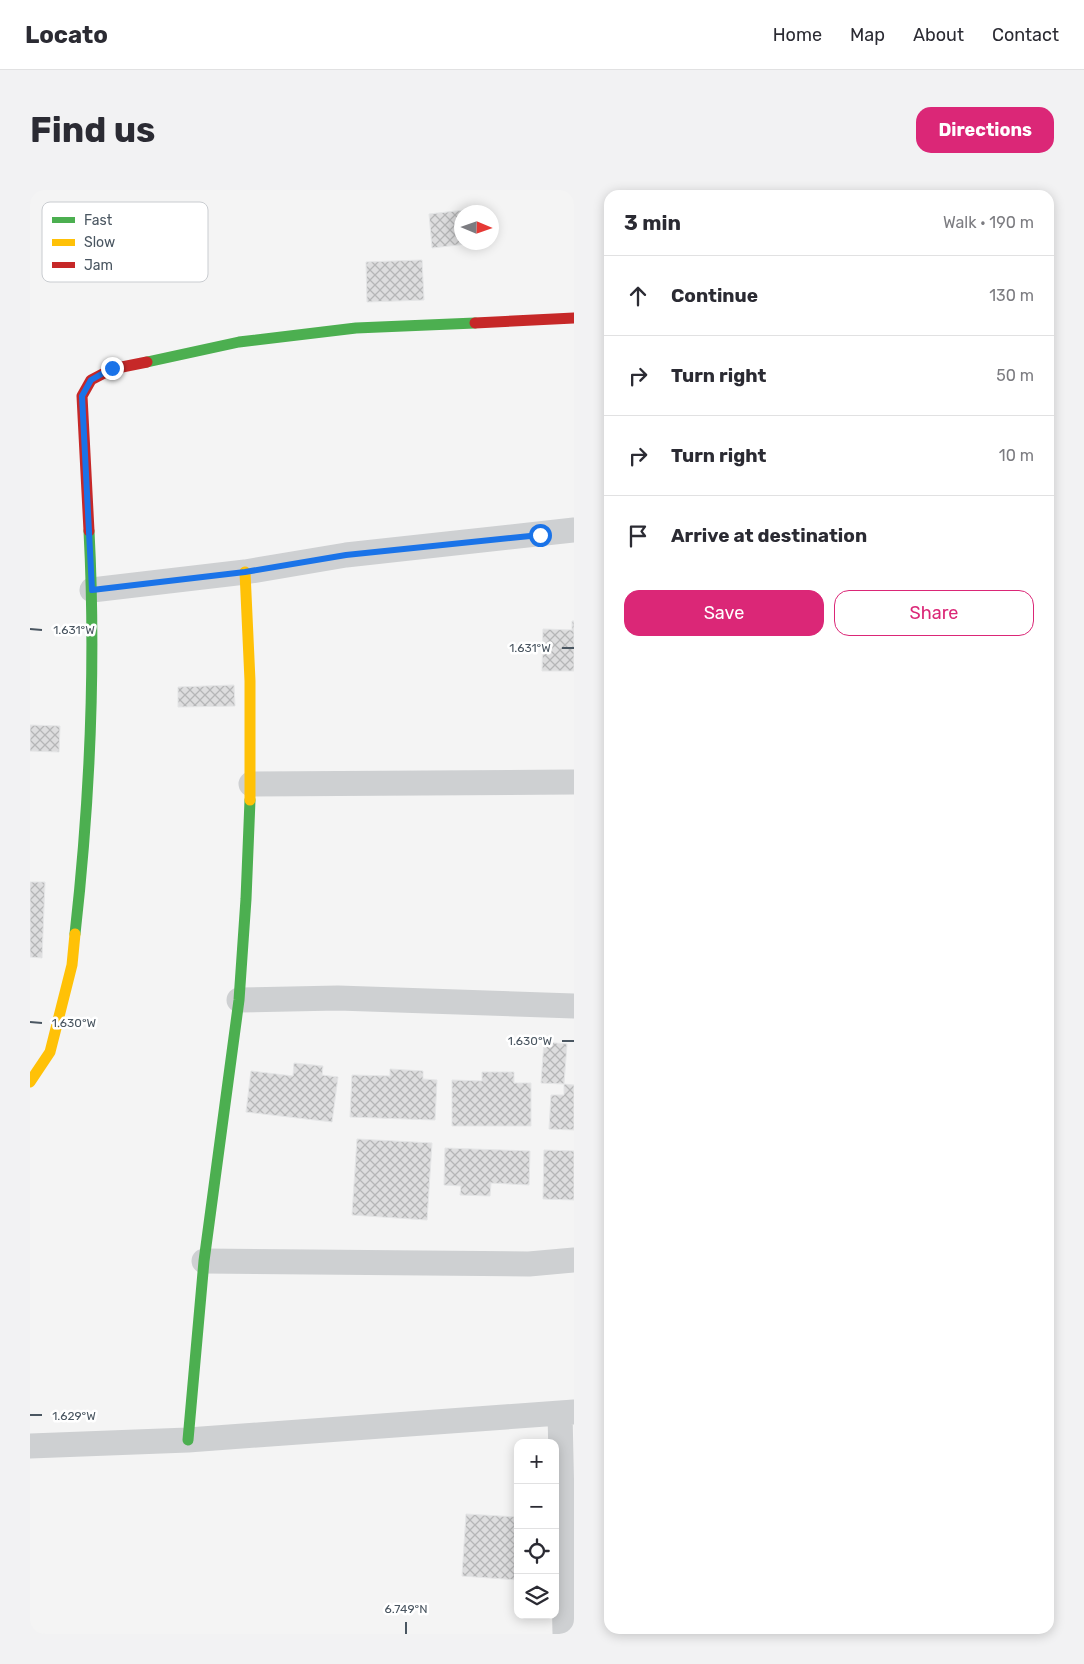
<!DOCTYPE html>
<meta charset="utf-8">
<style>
body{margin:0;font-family:Rubik,sans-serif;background:#f2f2f3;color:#2b2b33}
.controls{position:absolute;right:15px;bottom:15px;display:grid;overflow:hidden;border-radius:10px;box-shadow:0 2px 12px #0003}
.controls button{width:45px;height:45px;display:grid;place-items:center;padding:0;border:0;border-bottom:1px solid #e1e1e2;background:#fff;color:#2b2b33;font:25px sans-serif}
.compass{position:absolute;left:424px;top:15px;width:45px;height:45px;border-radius:50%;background:#fff;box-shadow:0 2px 12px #0003;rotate:92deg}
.stop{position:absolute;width:15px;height:15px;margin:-11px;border:4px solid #1a73e8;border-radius:50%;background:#fff}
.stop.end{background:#1a73e8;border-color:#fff;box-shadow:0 1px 5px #0008}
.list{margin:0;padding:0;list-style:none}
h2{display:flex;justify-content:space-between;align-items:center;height:65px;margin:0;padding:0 20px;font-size:21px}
h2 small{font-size:16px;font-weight:400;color:#7c7c81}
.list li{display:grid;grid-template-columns:32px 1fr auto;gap:15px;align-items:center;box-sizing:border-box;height:80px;padding:0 20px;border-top:1px solid #e1e1e2}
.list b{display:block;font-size:19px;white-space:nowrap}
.list em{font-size:16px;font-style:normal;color:#7c7c81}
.actions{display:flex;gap:10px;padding:15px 20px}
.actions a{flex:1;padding:11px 0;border:1px solid #db2777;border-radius:15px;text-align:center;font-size:18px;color:#db2777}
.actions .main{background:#db2777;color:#fff}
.icon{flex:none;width:28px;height:28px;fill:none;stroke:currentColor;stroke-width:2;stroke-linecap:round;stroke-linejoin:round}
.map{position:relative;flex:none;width:544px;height:1444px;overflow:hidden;border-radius:15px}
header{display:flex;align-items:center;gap:30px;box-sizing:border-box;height:70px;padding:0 25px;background:#fff;border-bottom:1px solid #e1e1e2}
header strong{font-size:24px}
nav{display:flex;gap:28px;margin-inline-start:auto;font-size:18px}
.intro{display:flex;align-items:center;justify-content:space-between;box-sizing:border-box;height:120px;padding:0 30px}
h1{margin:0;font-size:35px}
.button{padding:12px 22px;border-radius:15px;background:#db2777;color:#fff;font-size:18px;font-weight:700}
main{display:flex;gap:30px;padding:0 30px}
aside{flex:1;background:#fff;border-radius:15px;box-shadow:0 2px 12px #0003}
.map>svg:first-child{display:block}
.building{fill:url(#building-cross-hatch);stroke:#e5e6e7}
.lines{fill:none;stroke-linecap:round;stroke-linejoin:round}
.street{stroke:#ced0d2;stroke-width:25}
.fast{stroke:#4caf50;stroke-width:11}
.slow{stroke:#ffc107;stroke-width:11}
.jam{stroke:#c62828;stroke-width:11}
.route{stroke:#1a73e8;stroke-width:6}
.ticks{fill:none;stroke:#4a5661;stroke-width:2}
.key{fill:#fff;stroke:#c9ccd0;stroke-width:1}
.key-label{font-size:14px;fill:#4a5661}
.ticks-label{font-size:12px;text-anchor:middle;fill:#4a5661;stroke:#fff;stroke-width:5;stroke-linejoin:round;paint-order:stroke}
</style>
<header>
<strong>Locato</strong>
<nav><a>Home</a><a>Map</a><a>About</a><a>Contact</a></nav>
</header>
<div class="intro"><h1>Find us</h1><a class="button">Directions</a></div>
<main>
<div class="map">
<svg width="544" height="1444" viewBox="0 0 544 1444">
<defs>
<pattern id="building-cross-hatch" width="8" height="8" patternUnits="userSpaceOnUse" patternTransform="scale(1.25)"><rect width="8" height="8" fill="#ddddde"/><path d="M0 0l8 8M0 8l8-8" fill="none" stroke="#b5b6b7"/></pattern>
</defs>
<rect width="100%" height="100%" fill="#f4f4f4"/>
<path class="building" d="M453,18V22H432V52H454L402,58L399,24Z
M392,70L394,110L337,112L336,72Z
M542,431H544V481H512L513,439L542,440Z
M204,495L205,516L148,517V497Z
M0,535L30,536L29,562L0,561Z
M0,692H15L12,768L0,767Z
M514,852L537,854L534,894L511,893Z
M264,873L293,876L292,885L308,887L302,932L216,922L221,881L263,886Z
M360,879L393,881V889L407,890L405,930L320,927L322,885L360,886Z
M452,882H484V893H501V936H422V890L452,891Z
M534,894L544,895V940L519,939L521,905H534Z
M327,949L402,953L397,1030L322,1025Z
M415,958L500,961L499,995L461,993L460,1006L430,1005L431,996L414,995Z
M514,960L544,961V1010L513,1009Z
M436,1324L488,1327V1390L432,1386Z"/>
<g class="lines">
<path class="street" d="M62,400L215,382L316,365L544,340
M221,594L544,592
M209,810L308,808L544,816
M174,1071L499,1074L544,1070
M530,1223L535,1444
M0,1256L158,1250L544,1222"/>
<path class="fast" d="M117,172L209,152L326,138L445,133
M45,744C60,610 66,475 59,341
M158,1250L174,1071L209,810L216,709L220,610"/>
<path class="slow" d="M215,382L220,491V610
M0,892L20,862L42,775L45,744"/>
<path class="jam" d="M445,133L544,128
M59,341L52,206L61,190L82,179L117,172"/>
</g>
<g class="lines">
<path class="route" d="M82,178L61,190L52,206L62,400L215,382L316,365L510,345"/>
</g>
<path class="ticks" d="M0,439L12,440M532,458H544M0,832L12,833M532,851H544M0,1225H12M376,1444V1432"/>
<rect x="12" y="12" width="166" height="80" rx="8" class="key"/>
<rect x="22" y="27" width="23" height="6" fill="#4caf50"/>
<rect x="22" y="49" width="23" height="7" fill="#ffc107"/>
<rect x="22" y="72" width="23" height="6" fill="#c62828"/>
<g class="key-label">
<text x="54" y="35">Fast</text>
<text x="54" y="57">Slow</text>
<text x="54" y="80">Jam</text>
</g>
<g class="ticks-label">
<text x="44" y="444">1.631°W</text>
<text x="500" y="462">1.631°W</text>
<text x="44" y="837">1.630°W</text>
<text x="500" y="855">1.630°W</text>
<text x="44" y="1230">1.629°W</text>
<text x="376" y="1423">6.749°N</text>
</g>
</svg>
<div class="controls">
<button>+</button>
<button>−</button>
<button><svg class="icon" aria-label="locate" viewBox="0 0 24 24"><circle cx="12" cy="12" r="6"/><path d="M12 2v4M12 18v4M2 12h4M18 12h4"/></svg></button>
<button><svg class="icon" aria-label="layers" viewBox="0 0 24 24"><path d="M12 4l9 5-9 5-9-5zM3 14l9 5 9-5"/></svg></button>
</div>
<svg class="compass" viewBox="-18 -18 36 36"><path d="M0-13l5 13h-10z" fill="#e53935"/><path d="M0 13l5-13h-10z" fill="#7c7c81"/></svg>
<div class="stop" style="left:510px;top:345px"></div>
<div class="stop end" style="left:82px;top:178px"></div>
</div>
<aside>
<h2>3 min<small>Walk · 190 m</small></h2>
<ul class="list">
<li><svg class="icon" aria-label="ahead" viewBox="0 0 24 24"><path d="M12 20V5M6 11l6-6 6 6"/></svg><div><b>Continue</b></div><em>130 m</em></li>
<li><svg class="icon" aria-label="right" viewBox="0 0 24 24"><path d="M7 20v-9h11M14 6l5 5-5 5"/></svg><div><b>Turn right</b></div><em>50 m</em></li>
<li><svg class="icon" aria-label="right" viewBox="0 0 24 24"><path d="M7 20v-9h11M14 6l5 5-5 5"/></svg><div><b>Turn right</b></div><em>10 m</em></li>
<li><svg class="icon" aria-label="arrive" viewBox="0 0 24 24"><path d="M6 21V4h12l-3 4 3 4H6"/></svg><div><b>Arrive at destination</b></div></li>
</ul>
<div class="actions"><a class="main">Save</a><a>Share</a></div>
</aside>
</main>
